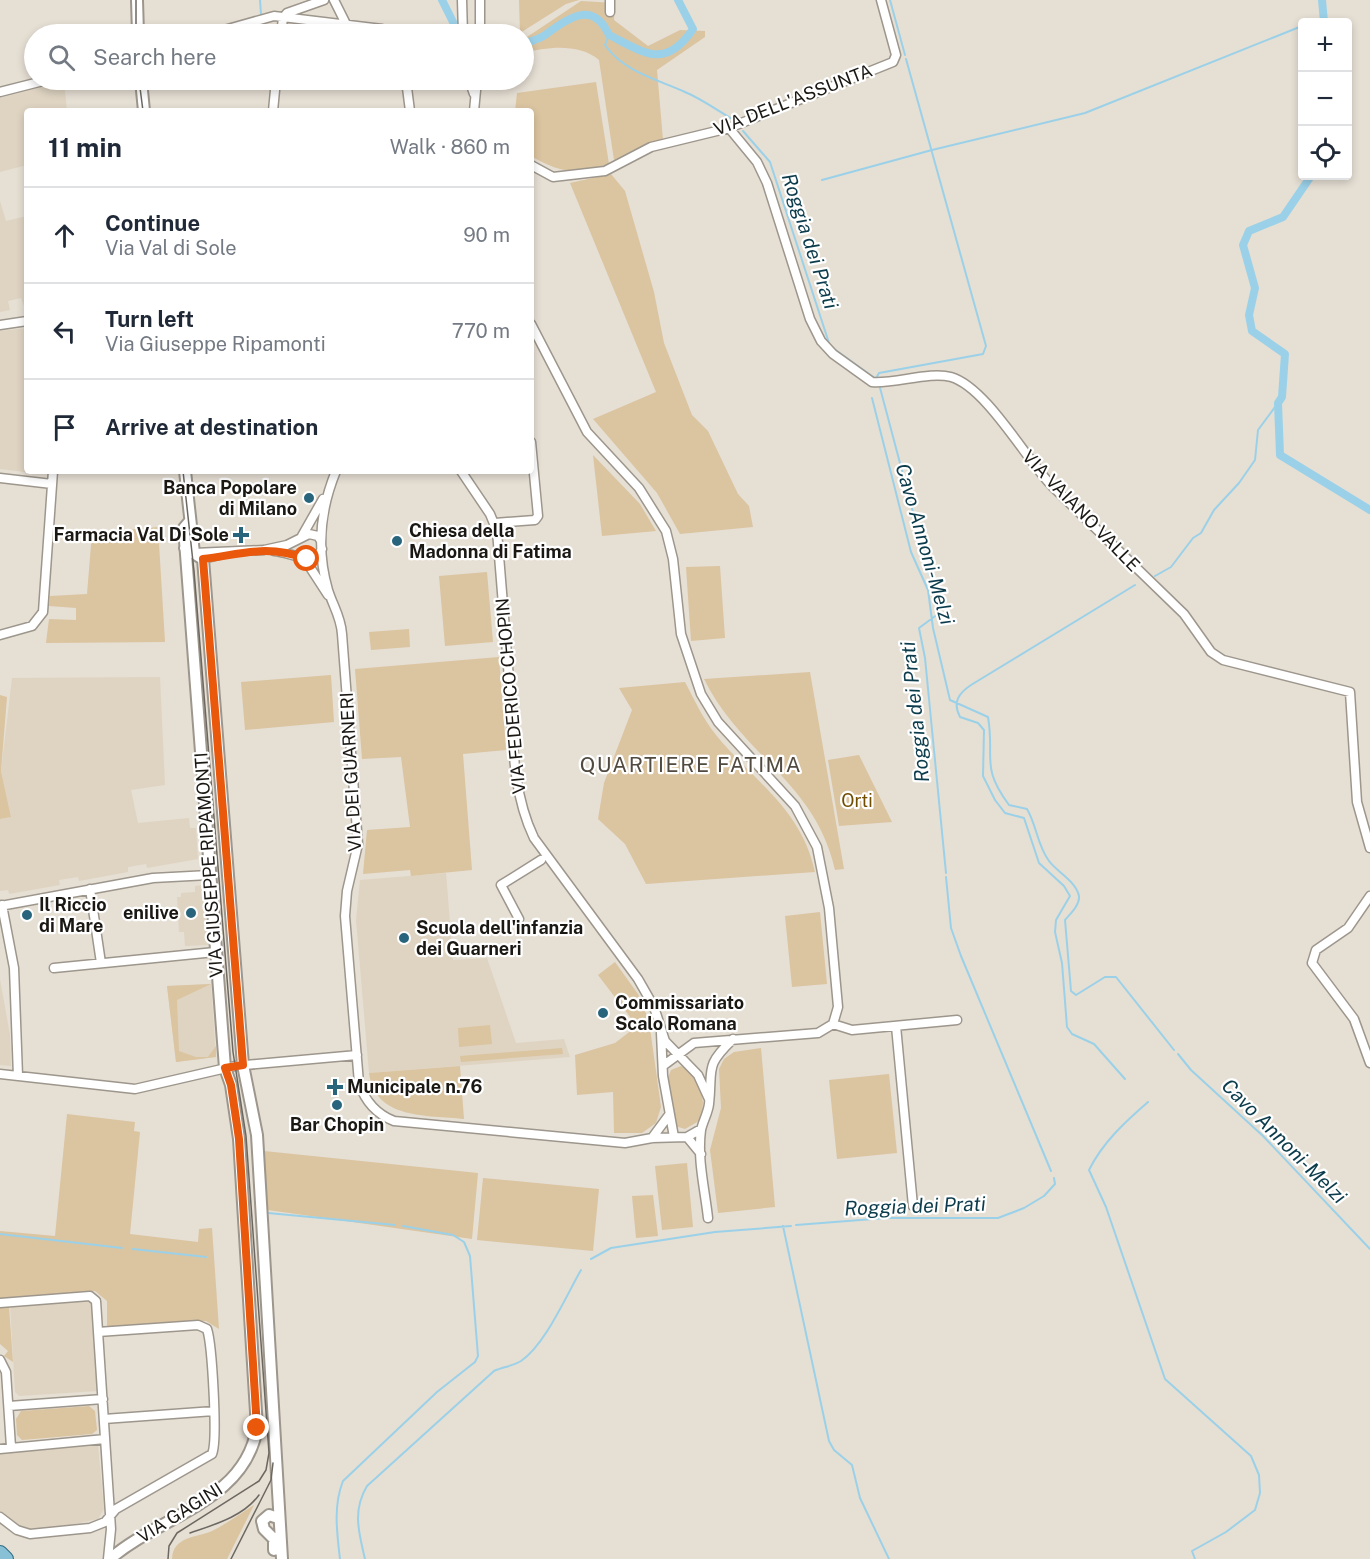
<!DOCTYPE html>
<meta charset="utf-8">
<style>
body{margin:0;font-family:"Public Sans",sans-serif;background:#f6f6f7;color:#1f2937}
.controls{position:absolute;right:18px;top:18px;display:grid;overflow:hidden;border-radius:6px;box-shadow:0 3px 9px #0003}
.controls button{width:54px;height:54px;display:grid;place-items:center;padding:0;border:0;border-bottom:2px solid #e0e1e3;background:#fff;color:#1f2937;font:30px sans-serif}
.stop{position:absolute;width:18px;height:18px;margin:-14px;border:4px solid #ea580c;border-radius:50%;background:#fff}
.stop.end{background:#ea580c;border-color:#fff;box-shadow:0 2px 6px #0008}
.list{margin:0;padding:0;list-style:none}
h2{display:flex;justify-content:space-between;align-items:center;height:78px;margin:0;padding:0 24px;font-size:26px}
h2 small{font-size:20px;font-weight:400;color:#747a83}
.list li{display:grid;grid-template-columns:39px 1fr auto;gap:18px;align-items:center;box-sizing:border-box;height:96px;padding:0 24px;border-top:2px solid #e0e1e3}
.list b{display:block;font-size:22px;white-space:nowrap}
.list p{margin:0;font-size:20px;white-space:nowrap;color:#747a83}
.list em{font-size:20px;font-style:normal;color:#747a83}
.icon{flex:none;width:33px;height:33px;fill:none;stroke:currentColor;stroke-width:2;stroke-linecap:round;stroke-linejoin:round}
.map{position:relative;flex:none;width:1370px;height:1559px;overflow:hidden}
.search{position:absolute;background:#fff;box-shadow:0 3px 9px #0003;left:24px;top:24px;width:510px;height:66px;display:flex;align-items:center;gap:15px;box-sizing:border-box;padding:0 21px;border-radius:33px;color:#747a83;font-size:22px}
.panel{position:absolute;background:#fff;box-shadow:0 3px 9px #0003;left:24px;top:108px;width:510px;height:366px;border-radius:6px}
.map>svg:first-child{display:block}
.built{fill:#dfd4c2}
.green{fill:#dbc4a0}
.lines{fill:none;stroke-linecap:round;stroke-linejoin:round}
.stream{stroke:#9bd1e8;stroke-width:2}
.canal{stroke:#9bd1e8;stroke-width:8}
.minor-casing{stroke:#9d968c;stroke-width:11}
.tertiary-casing{stroke:#9d968c;stroke-width:14}
.primary-casing{stroke:#2e6b80;stroke-width:16}
.minor{stroke:#fff;stroke-width:8}
.tertiary{stroke:#fff;stroke-width:10}
.primary{stroke:#88c1d6;stroke-width:14}
.tram{stroke:#6c6861;stroke-width:1.5}
.route{stroke:#ea580c;stroke-width:8}
.poi-dot{fill:#28657c;stroke:#fff;stroke-width:2}
.labels{text-anchor:middle;stroke-width:4.5;stroke-linejoin:round;paint-order:stroke}
.street-label{font-size:18px;fill:#1b1814;stroke:#fff}
.poi-label{font-size:18px;font-weight:bold;fill:#1b1814;stroke:#fff;text-anchor:start}
.park-label{font-size:18px;fill:#714d00;stroke:#fff}
.water-label{font-size:20px;font-style:italic;fill:#0c3c4c;stroke:#fff}
.quarter-label{font-size:21px;letter-spacing:1.5px;fill:#504a40;stroke:#fff}
</style>
<div class="map">
<svg width="1370" height="1559" viewBox="0 0 1370 1559">
<rect width="100%" height="100%" fill="#e6dfd4"/>
<path class="built" d="M64,81L67,111H27V165L0,172V98Z
M0,201L6,221L27,216V305L24,306L21,298L8,301L10,310L0,312Z
M27,328V471H41V474L0,469V331Z
M160,677L165,785L131,790L138,823L189,818L190,828H196L198,859L147,868L146,864L128,867V872L79,881L78,877L59,880L60,885L9,894L8,890L0,891V819L11,817L1,771L12,678Z
M446,873L453,960L487,958L516,1043L564,1039L570,1057L369,1073L356,920L360,880Z
M203,885L208,945L185,946L184,932H179L177,897H181V893L195,892V886Z
M0,979L10,1035L11,1066L0,1065Z
M211,984L216,1057L176,1062L167,986Z
M87,1299L93,1302L98,1391L19,1396L15,1392L10,1305Z
M98,1445L104,1509L98,1519L61,1527L27,1529L19,1526L0,1511V1454Z"/>
<path class="green" d="M519,0H579L566,4L520,33Z
M581,1L615,3L614,20L648,46L680,30L705,31V37L657,70L663,140L649,143L614,160L599,60C579,43 547,47 524,53V39Z
M596,82L609,164C576,175 560,173 531,156V111H515L517,93Z
M611,174L625,191L654,292L664,343L692,415L708,431L738,494L749,506L753,527L680,534L657,493L593,419L656,392L570,183Z
M593,455L640,504L656,531L602,536Z
M158,527L165,642L46,643L49,619L76,620V608L49,606L50,596L87,594L92,533Z
M720,566L725,638L691,641L686,567Z
M487,572L493,642L445,646L439,576Z
M409,629L410,647L371,650L369,632Z
M499,657L506,750L463,754L472,870L411,876L410,870L363,874L367,830L410,827L401,757L362,759L355,669Z
M810,672L844,869L835,870C815,781 742,756 704,679Z
M331,675L334,722L245,730L241,682Z
M685,682C694,699 703,719 716,735C754,782 801,808 815,872L646,884L625,844L598,819L604,783L632,710L619,688Z
M0,695L7,697L1,771L11,817L0,819Z
M859,755L892,822L839,826L828,760Z
M820,912L827,984L792,987L785,916Z
M615,962L638,994L649,1021L661,1107L656,1123L642,1133H614L613,1092L577,1095L575,1055L615,1043L637,1026L598,975Z
M211,984L177,1000L179,1051L196,1057H208L216,1046V1057L176,1062L167,986Z
M490,1025L492,1044L459,1047L458,1028Z
M562,1048L563,1054L461,1062L460,1056Z
M761,1048L775,1207L718,1213L710,1150L721,1108L719,1069L724,1059L734,1052Z
M460,1066L464,1119C428,1115 375,1120 369,1073Z
M681,1066C701,1075 708,1102 699,1121L685,1129L675,1126L668,1078L671,1070Z
M889,1074L897,1153L837,1159L829,1080Z
M67,1114L135,1122L134,1131L140,1132L130,1234L198,1242L199,1229L212,1228L219,1329L206,1321L107,1328V1301L95,1291L0,1300V1231L55,1236Z
M264,1151L478,1173L472,1239L268,1210Z
M687,1163L693,1227L662,1230L655,1166Z
M483,1178L599,1189L593,1251L477,1240Z
M653,1195L658,1236L636,1238L632,1196Z
M10,1305L9,1307L13,1362L4,1356L8,1351L0,1344V1306Z
M89,1406L95,1411L97,1430L92,1434L22,1440L17,1435L16,1419L21,1411Z
M254,1505L227,1559H172C173,1536 196,1538 212,1531C226,1524 240,1514 254,1505Z"/>
<g class="lines">
<path class="stream" d="M260,0L261,14
M890,0L905,55
M1316,22L1324,20
M609,35L605,45C624,72 656,79 685,92C702,99 718,111 734,120
M743,131L770,162L830,346L876,379
M822,180L932,150L1085,113L1302,26
M875,380L879,373L983,354L986,346L906,59
M879,384L939,610L938,614L919,628L925,658L946,873
M872,398L911,552L928,590L933,628L950,700L988,717C995,758 980,766 1009,805L1027,809C1037,826 1037,845 1049,861C1057,872 1076,881 1079,896C1080,905 1070,914 1065,920L1071,991L1076,995L1105,977H1116L1174,1050
M1155,576L1171,567L1193,538L1201,533L1214,510L1239,483L1255,460L1258,430L1278,403
M946,877L951,928L961,956L1051,1171
M1178,1054L1191,1070L1263,1136L1370,1249
M1125,1079L1094,1044L1072,1034L1067,1027L1062,963L1055,932L1056,920L1070,896L1064,886L1039,863L1024,818L1005,813L995,800L983,776L984,730L978,723L960,717C952,702 959,693 971,685L1135,585
M1148,1102C1125,1122 1103,1142 1089,1170L1106,1207L1165,1379L1251,1456L1259,1475L1260,1493L1255,1510L1226,1532L1192,1551L1195,1559
M268,1213L395,1225
M796,1225L886,1218H998L1024,1208L1044,1196L1055,1184L1054,1178
M783,1226L829,1441L834,1450L852,1465L860,1498L889,1559
M0,1234L122,1248
M133,1249L206,1257
M591,1259L611,1248L715,1232L791,1226
M340,1559C337,1533 333,1506 343,1481L437,1392L475,1362L478,1356L470,1256L464,1242L453,1235L403,1226
M365,1559C359,1533 352,1511 367,1486L494,1371C503,1367 513,1366 521,1361C545,1345 566,1296 581,1270"/>
<path class="canal" d="M442,0L453,22
M1322,0L1324,22
M524,44C531,41 539,39 545,35C570,17 593,0 609,35C645,53 665,70 693,29L678,0
M1311,176L1283,217L1249,231L1243,245L1255,288L1249,315L1252,331L1285,354L1282,397L1278,403L1280,455L1370,510"/>
<g class="minor-casing">
<path id="minor" d="M334,0L347,26
M462,0L463,34
M480,0V34
M610,12V0
M283,18L287,13L324,0
M210,34L274,16L382,29L394,34
M281,34L283,18
M406,80L410,111
M469,80L474,94
M0,92L47,80
M273,111L276,80
M474,111L477,80
M729,128L757,162L767,183L810,319L821,341L833,354L872,382C895,384 930,371 951,377C986,387 1026,459 1052,486L1184,614L1211,652L1223,660L1350,692L1357,802L1370,848
M531,165L553,177L605,171L651,147L729,128L893,62L896,55L881,0
M531,324L587,432L639,488L666,531L673,559L681,634L701,694L718,722L795,806L817,847L829,908L838,1007L833,1024L818,1033L694,1043L664,1065
M0,325L27,321
M336,471C320,510 316,549 328,590C333,606 341,617 342,634L358,844L347,891L345,916L359,1083C365,1101 376,1114 394,1121L625,1143L652,1138L687,1137L701,1129
M461,471L490,514L497,531C501,584 506,637 510,691C513,741 512,792 534,838L638,979L654,1007L665,1041L698,1075L709,1099
M0,478L52,484
M495,523L535,520L538,516L531,442
M302,536L323,499
M274,551C290,552 315,567 322,549
M194,553L264,550L287,545L309,534L318,536L321,541
M304,558L328,595
M203,559L223,554
M0,635L32,626L43,612L53,471
M90,889L101,963
M1370,896L1348,928L1316,950L1312,963L1354,1019L1370,1063
M2,905L14,968L18,1076
M0,906L153,878L209,875
M519,919L501,885L541,860
M54,968L215,952
M833,1024L852,1030L957,1020
M896,1026L913,1206
M661,1033L663,1076L674,1137
M0,1074L135,1089L235,1066L357,1055
M687,1137L701,1154
M652,1138L669,1115
M708,1218C705,1190 697,1159 701,1130C703,1121 708,1113 709,1104C713,1068 704,1067 733,1039
M0,1303L90,1296L96,1301L111,1529L108,1559
M0,1360L6,1372L11,1447
M9,1406L103,1399
M104,1419L214,1411
M0,1449L105,1439
M0,1517L17,1530L30,1534L90,1528L105,1522L116,1509L212,1454C218,1441 212,1344 207,1329L198,1325L98,1332"/>
</g>
<g class="tertiary-casing">
<path id="tertiary" d="M137,0L138,34
M141,80L144,111
M185,471L194,553
M185,548L203,559L243,1065L257,1135L282,1559
M274,1550V1539L264,1529L262,1521L269,1515L278,1518
M110,1559C159,1516 245,1502 257,1428L239,1139L231,1085L225,1068L184,528L190,521"/>
</g>
<g class="primary-casing">
<path id="primary" d="M0,1553L6,1559"/>
</g>
<use href="#minor" class="minor"/>
<use href="#tertiary" class="tertiary"/>
<use href="#primary" class="primary"/>
<path class="tram" d="M136,0V34
M139,80L143,111
M190,1533C213,1525 243,1517 259,1495
M168,1559L169,1546L177,1533L259,1481L266,1470L269,1453L246,1136L233,1052L194,571L183,471
M231,1559L271,1480L273,1463"/>
</g>
<g class="lines">
<path class="route" d="M257,1428L239,1139L231,1085L225,1068L243,1065L203,559C243,554 267,544 307,559"/>
</g>
<g class="poi-dot">
<circle cx="309" cy="498" r="6"/>
<path d="M238 526h6v6h6v6h-6v6h-6v-6h-6v-6h6z"/>
<circle cx="397" cy="541" r="6"/>
<circle cx="191" cy="913" r="6"/>
<circle cx="27" cy="915" r="6"/>
<circle cx="404" cy="938" r="6"/>
<circle cx="603" cy="1013" r="6"/>
<path d="M332 1078h6v6h6v6h-6v6h-6v-6h-6v-6h6z"/>
<circle cx="337" cy="1105" r="6"/>
</g>
<g class="labels">
<g class="street-label">
<text transform="translate(793 100) rotate(-21)" y="6">VIA DELL'ASSUNTA</text>
<text transform="translate(1081 511) rotate(46)" y="6">VIA VAIANO VALLE</text>
<text transform="translate(511 696) rotate(-95)" y="6">VIA FEDERICO CHOPIN</text>
<text transform="translate(351 772) rotate(-93)" y="6">VIA DEI GUARNERI</text>
<text transform="translate(209 865) rotate(-94)" y="6">VIA GIUSEPPE RIPAMONTI</text>
<text transform="translate(180 1513) rotate(-32)" y="6">VIA GAGINI</text>
</g>
<g class="poi-label">
<text x="297" y="494" text-anchor="end">Banca Popolare<tspan x="297" dy="21">di Milano</tspan></text>
<text x="409" y="537">Chiesa della<tspan x="409" dy="21">Madonna di Fatima</tspan></text>
<text x="229" y="541" text-anchor="end">Farmacia Val Di Sole</text>
<text x="39" y="911">Il Riccio<tspan x="39" dy="21">di Mare</tspan></text>
<text x="179" y="919" text-anchor="end">enilive</text>
<text x="416" y="934">Scuola dell'infanzia<tspan x="416" dy="21">dei Guarneri</tspan></text>
<text x="615" y="1009">Commissariato<tspan x="615" dy="21">Scalo Romana</tspan></text>
<text x="347" y="1093">Municipale n.76</text>
<text x="337" y="1131" text-anchor="middle">Bar Chopin</text>
</g>
<g class="park-label">
<text x="857" y="807">Orti</text>
</g>
<g class="water-label">
<text transform="translate(810 241) rotate(72)" y="7">Roggia dei Prati</text>
<text transform="translate(925 544) rotate(74)" y="7">Cavo Annoni-Melzi</text>
<text transform="translate(915 712) rotate(-96)" y="7">Roggia dei Prati</text>
<text transform="translate(1284 1141) rotate(45)" y="7">Cavo Annoni-Melzi</text>
<text transform="translate(915 1206) rotate(-2)" y="7">Roggia dei Prati</text>
</g>
<g class="quarter-label">
<text x="691" y="772">QUARTIERE FATIMA</text>
</g>
</g>
</svg>
<div class="controls">
<button>+</button>
<button>−</button>
<button><svg class="icon" aria-label="locate" viewBox="0 0 24 24"><circle cx="12" cy="12" r="6"/><path d="M12 2v4M12 18v4M2 12h4M18 12h4"/></svg></button>
</div>
<div class="stop" style="left:307px;top:559px"></div>
<div class="stop end" style="left:257px;top:1428px"></div>
<div class="search"><svg class="icon" aria-label="search" viewBox="0 0 24 24"><circle cx="10" cy="10" r="6"/><path d="M15 15l6 6"/></svg>Search here</div>
<section class="panel">
<h2>11 min<small>Walk · 860 m</small></h2>
<ul class="list">
<li><svg class="icon" aria-label="ahead" viewBox="0 0 24 24"><path d="M12 20V5M6 11l6-6 6 6"/></svg><div><b>Continue</b><p>Via Val di Sole</p></div><em>90 m</em></li>
<li><svg class="icon" aria-label="left" viewBox="0 0 24 24"><path d="M17 20v-9H6M10 6l-5 5 5 5"/></svg><div><b>Turn left</b><p>Via Giuseppe Ripamonti</p></div><em>770 m</em></li>
<li><svg class="icon" aria-label="arrive" viewBox="0 0 24 24"><path d="M6 21V4h12l-3 4 3 4H6"/></svg><div><b>Arrive at destination</b></div></li>
</ul>
</section>
</div>
